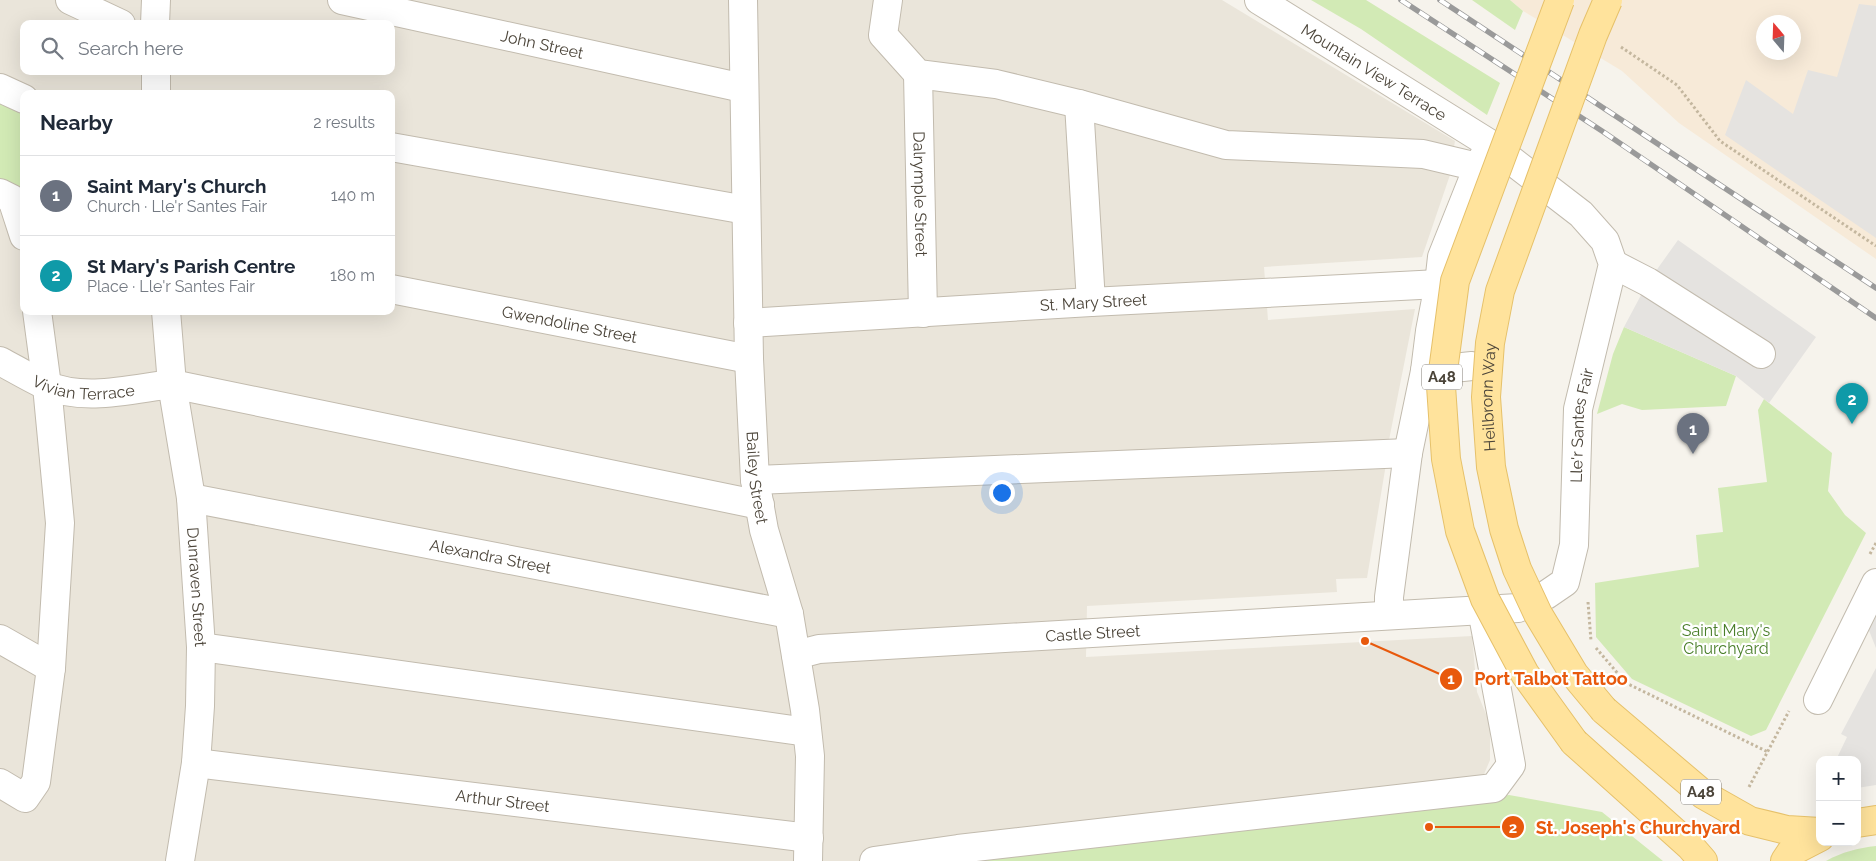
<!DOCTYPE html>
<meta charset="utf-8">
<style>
body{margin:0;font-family:Raleway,sans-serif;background:#f6f6f7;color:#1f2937}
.controls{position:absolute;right:15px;bottom:15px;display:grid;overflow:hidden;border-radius:10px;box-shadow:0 5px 20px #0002}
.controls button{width:45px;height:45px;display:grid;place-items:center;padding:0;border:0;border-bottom:1px solid #e0e1e3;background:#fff;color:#1f2937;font:25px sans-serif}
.compass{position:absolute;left:1756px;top:15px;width:45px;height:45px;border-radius:50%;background:#fff;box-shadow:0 5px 20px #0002;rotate:341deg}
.you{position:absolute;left:1001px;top:492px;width:18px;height:18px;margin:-12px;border:4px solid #fff;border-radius:50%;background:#1a73e8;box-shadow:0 0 0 8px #1a73e833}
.badge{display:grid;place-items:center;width:32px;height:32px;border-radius:50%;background:#fc3f1d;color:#fff;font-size:16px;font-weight:700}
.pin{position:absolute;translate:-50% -41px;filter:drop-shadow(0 1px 2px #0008)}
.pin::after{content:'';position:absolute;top:26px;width:18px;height:15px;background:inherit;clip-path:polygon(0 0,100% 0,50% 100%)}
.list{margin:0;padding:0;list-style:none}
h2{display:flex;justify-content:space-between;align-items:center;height:65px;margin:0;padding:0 20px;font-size:21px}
h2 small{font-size:16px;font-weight:400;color:#747a83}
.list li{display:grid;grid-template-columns:32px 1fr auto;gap:15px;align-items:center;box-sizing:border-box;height:80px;padding:0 20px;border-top:1px solid #e0e1e3}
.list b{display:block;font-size:19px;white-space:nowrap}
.list p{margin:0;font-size:16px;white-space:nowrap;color:#747a83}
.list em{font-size:16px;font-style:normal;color:#747a83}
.icon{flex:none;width:28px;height:28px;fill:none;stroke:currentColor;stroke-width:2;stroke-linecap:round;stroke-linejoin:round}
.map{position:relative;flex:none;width:1876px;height:861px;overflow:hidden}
.search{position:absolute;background:#fff;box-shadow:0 5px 20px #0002;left:20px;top:20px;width:375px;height:55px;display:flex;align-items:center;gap:12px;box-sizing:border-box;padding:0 18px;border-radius:10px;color:#747a83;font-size:19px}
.panel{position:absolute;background:#fff;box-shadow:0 5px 20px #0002;left:20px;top:90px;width:375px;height:225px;border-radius:10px}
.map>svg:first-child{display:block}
.residential{fill:#eae5da;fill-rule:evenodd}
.commercial{fill:#f7ead8;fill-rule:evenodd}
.green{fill:#d2eab5}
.parking{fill:#e5e3e0}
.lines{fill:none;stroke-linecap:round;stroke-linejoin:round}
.minor-casing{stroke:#c2bbae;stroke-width:30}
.major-casing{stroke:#e6c16a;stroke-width:30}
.path{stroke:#c4b79f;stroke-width:3;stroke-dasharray:2.5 2.5;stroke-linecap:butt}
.minor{stroke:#fff;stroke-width:28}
.major{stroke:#ffe39c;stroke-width:28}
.rail-casing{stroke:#9a9a9a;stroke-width:5.5}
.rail{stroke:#fff;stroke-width:4;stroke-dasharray:11;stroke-linecap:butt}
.major-bridge-casing{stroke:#e6c16a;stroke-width:30;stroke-linecap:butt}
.major-bridge{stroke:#ffe39c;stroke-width:28}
.labels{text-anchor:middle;stroke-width:4.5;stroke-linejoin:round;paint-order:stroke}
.shield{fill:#fff;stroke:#817c74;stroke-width:1}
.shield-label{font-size:15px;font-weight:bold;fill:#4b4439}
.street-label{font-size:16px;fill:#4b4439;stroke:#fff}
.park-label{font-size:16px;fill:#4a7f2a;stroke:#fff}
.leader{fill:none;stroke:#e8590c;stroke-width:2}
.callout-dot{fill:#e8590c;stroke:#fff;stroke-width:2}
.mark-label{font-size:15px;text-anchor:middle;font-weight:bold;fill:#fff}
.callout-label{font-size:18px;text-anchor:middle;font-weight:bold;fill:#e8590c;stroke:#fff;stroke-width:4.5;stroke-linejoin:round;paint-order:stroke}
</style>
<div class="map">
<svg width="1876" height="861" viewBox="0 0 1876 861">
<rect width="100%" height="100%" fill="#f6f3ec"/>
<path class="residential" d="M0,0H1222L1455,141L1454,147L1231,135L1414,164L1451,172L1422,257L1264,267L1268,320L1415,309L1389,440L1253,445L1252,471L1386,464L1367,578L1336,579L1337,592L1087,606L1086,657L1472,636L1477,692L1490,724V760L1482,779L948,861H0ZM24,24H391V71H24ZM24,94H391V311H24Z"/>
<path class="commercial" d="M1510,0H1876V259L1679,123L1622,71L1523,11ZM1764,22H1794V52H1764Z"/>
<path class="green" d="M1311,0H1366L1500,83L1487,115L1361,29Z
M1472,0H1510L1523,11L1515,30Z
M0,96L24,107L23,191L0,186Z
M1624,327L1736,376L1726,406L1642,410L1622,404L1597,414L1613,354Z
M1764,399L1832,453L1828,491L1845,515L1866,533L1766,730L1751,736L1632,679L1596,637L1595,583L1699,567L1696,535L1723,532L1718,488L1767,482L1758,410Z
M1509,795L1602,812L1663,861H972L971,859Z
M1876,846V861H1826C1842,852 1858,848 1876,846Z"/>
<path class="parking" d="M1859,4L1876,6V238L1725,135L1746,80L1793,114L1808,70L1837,77Z
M1678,240L1816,337L1769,403L1736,376L1624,327L1648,282Z
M1876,613V648L1868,628Z
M1876,668V785L1857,788V760H1836L1847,737L1841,734Z"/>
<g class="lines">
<g class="minor-casing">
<g id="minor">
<path d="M70,0L121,24"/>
<path id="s1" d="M342,0L743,88"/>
<path id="s2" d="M743,0L749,359L755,480L764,530L789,614L805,710L810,756L808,861"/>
<path d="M888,0L883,35L918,74L996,84L1079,104L1226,145L1423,154L1478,167"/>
<path d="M155,24L156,0"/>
<path d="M156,71V94"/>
<path id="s3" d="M918,74L923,313"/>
<path d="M0,88L24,99"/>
<path d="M1079,104L1091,302"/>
<path d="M391,147L746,210"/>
<path d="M0,193L12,199L24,236"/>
<path d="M1613,264L1648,282L1761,354"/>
<path id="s4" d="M391,289L749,359"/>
<path id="s5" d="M166,311L172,384L191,498L201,647L200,706L196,763L180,861"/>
<path id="s6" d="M748,323L1091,302L1439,284"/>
<path id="s7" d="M0,361C15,369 30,378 45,385C85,402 131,389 172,384L760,505"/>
<path d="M1425,371L1472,366"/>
<path d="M755,480L1408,453"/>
<path id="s8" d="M191,498L789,614"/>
<path d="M1389,614V597L1408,453L1425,371L1430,331L1439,284L1442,257L1478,167L1486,152"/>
<path d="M0,639L51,668"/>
<path d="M201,647L807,732"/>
<path id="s9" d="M796,655L819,649L1518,608L1546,595L1565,582L1574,545L1578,409L1613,264L1605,241L1581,214L1490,144L1259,0"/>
<path d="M1818,700L1876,583"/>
<path id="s10" d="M196,763L809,838"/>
<path d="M0,783L25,798L36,782L51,668L60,523L47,386L37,311"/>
<path d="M874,861L958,849L1494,788L1511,765L1482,610"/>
</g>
</g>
<g class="major-casing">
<path id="major" d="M1604,710L1704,795L1750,821L1787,830L1820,832
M1574,742L1690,846L1703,861
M1857,823L1876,820
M1785,861L1791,852L1820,837"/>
</g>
<path class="path" d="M1621,47L1677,85L1720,141L1876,246
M1870,554L1876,543
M1588,602L1591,641
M1596,648L1626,683L1768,752
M1749,787L1789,711"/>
<use href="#minor" class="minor"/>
<use href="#major" class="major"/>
<g class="rail-casing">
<path id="rail" d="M1401,0L1602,131L1876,318
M1440,0L1876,288"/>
</g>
<use href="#rail" class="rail"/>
<g class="major-bridge-casing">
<g id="major-bridge">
<path d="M1560,0L1455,281L1441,386L1446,459L1460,531L1485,599L1525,674L1574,742"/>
<path id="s11" d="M1604,710L1574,674L1538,614L1517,569L1504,529L1491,467L1486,397L1490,343L1500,291L1593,35L1608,0"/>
</g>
</g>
<use href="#major-bridge" class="major-bridge"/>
</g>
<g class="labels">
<g class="shield">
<rect x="1422" y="364.5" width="40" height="25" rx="4"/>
<rect x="1681" y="779.5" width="40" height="25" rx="4"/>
</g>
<g class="shield-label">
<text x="1442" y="382">A48</text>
<text x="1701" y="797">A48</text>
</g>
<g class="street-label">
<text dy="6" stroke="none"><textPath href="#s1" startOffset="205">John Street</textPath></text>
<text transform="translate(1374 72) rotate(32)" y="6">Mountain View Terrace</text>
<text dy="6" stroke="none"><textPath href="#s3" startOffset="120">Dalrymple Street</textPath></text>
<text dy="6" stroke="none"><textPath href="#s6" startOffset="346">St. Mary Street</textPath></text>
<text dy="6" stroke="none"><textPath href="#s4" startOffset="182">Gwendoline Street</textPath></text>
<text dy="6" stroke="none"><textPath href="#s7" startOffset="90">Vivian Terrace</textPath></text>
<text dy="6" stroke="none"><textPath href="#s11" startOffset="342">Heilbronn Way</textPath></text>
<text dy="6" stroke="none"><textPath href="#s9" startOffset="936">Lle'r Santes Fair</textPath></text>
<text dy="6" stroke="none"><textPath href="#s2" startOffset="478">Bailey Street</textPath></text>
<text dy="6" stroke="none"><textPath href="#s8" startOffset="305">Alexandra Street</textPath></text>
<text dy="6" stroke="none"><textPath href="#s5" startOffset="278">Dunraven Street</textPath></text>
<text dy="6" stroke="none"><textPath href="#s9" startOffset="298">Castle Street</textPath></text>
<text dy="6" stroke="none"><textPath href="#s10" startOffset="309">Arthur Street</textPath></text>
</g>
<g class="park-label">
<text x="1726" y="636">Saint Mary's<tspan x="1726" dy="18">Churchyard</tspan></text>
</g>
</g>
<path class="leader" d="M1365 641L1451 679M1429 827L1513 827"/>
<g class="callout-dot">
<circle cx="1365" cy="641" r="5"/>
<circle cx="1429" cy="827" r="5"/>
<circle cx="1451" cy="679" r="12"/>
<circle cx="1513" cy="827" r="12"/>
</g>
<g class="mark-label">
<text x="1451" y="684">1</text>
<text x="1513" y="833">2</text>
</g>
<g class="callout-label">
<text x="1551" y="685">Port Talbot Tattoo</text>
<text x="1638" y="834">St. Joseph's Churchyard</text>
</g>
</svg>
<div class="controls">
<button>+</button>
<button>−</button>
</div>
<svg class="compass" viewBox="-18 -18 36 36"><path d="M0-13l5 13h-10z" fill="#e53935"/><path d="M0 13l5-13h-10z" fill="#747a83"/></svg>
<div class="you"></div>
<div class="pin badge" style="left:1693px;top:454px;background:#6b7280">1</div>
<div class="pin badge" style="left:1852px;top:424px;background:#0f9aa8">2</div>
<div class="search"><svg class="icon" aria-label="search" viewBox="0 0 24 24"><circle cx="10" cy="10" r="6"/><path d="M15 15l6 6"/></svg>Search here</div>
<section class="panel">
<h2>Nearby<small>2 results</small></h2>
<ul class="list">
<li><span class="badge" style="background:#6b7280">1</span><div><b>Saint Mary's Church</b><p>Church · Lle'r Santes Fair</p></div><em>140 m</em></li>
<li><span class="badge" style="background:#0f9aa8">2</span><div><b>St Mary's Parish Centre</b><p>Place · Lle'r Santes Fair</p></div><em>180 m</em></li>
</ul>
</section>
</div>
